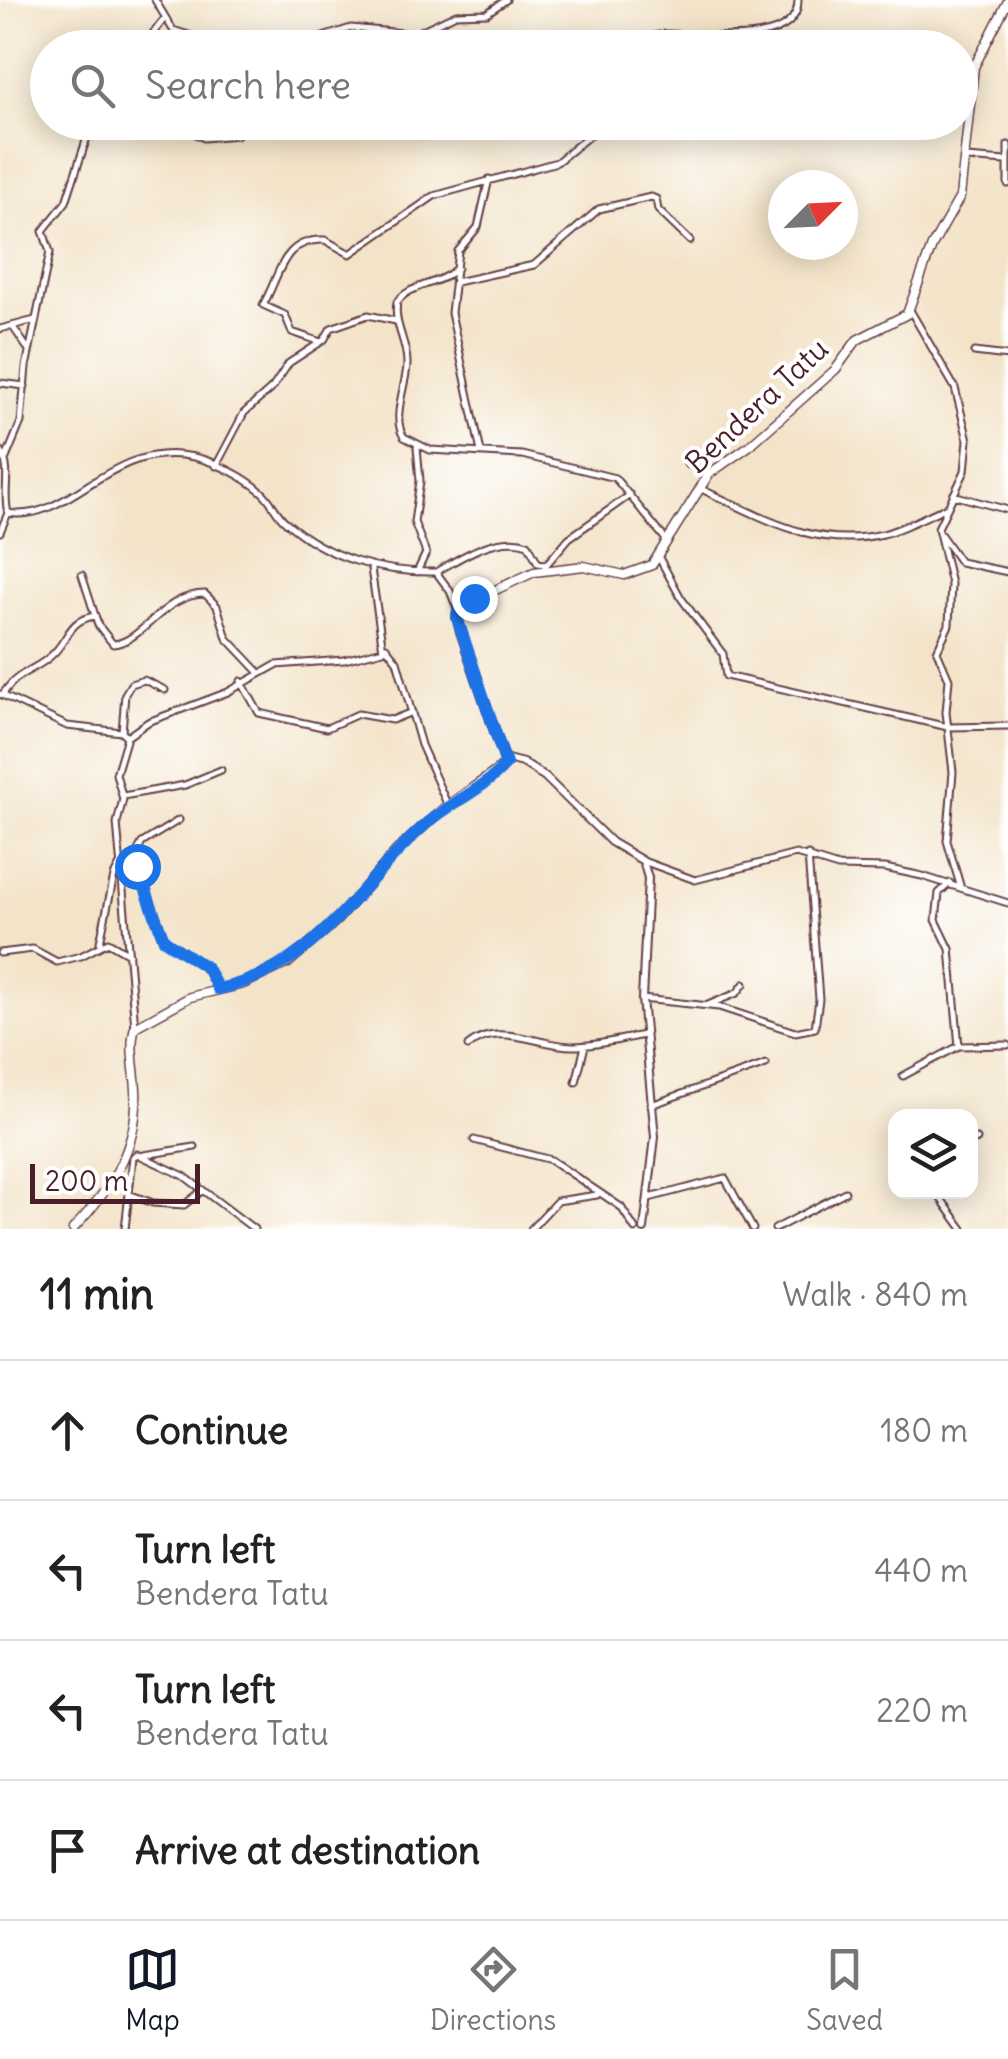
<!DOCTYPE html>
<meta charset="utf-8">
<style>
body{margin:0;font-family:Delius,sans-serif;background:#f2f2f2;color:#222}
.controls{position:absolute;right:30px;bottom:30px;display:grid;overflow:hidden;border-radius:20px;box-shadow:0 5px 25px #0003}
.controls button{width:90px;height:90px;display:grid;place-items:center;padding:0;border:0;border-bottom:2px solid #e0e0e0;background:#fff;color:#222;font:50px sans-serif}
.compass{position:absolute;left:768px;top:170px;width:90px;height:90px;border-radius:50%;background:#fff;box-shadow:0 5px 25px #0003;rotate:66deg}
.scale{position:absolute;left:30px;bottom:25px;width:170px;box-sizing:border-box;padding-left:10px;border:5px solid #4a1f2b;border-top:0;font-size:28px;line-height:35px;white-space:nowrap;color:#4a1f2b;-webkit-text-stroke:8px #fff;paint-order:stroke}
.stop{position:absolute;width:30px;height:30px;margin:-22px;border:8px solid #1a73e8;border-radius:50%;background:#fff}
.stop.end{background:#1a73e8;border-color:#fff;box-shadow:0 2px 10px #0008}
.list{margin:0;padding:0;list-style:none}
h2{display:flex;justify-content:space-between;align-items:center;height:130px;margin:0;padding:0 40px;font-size:42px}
h2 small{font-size:32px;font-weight:400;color:#767676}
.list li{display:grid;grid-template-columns:65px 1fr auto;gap:30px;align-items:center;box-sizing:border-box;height:140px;padding:0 40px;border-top:2px solid #e0e0e0}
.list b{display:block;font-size:38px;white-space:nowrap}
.list p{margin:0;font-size:32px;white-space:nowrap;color:#767676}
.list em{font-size:32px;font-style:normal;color:#767676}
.icon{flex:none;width:55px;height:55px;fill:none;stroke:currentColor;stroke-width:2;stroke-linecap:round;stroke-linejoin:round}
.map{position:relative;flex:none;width:1008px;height:1229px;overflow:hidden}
.search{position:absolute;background:#fff;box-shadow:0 5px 25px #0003;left:30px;right:30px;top:30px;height:110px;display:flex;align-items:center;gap:25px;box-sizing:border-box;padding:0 35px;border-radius:55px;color:#767676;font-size:38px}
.sheet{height:690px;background:#fff}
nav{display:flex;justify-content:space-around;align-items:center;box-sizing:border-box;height:140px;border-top:2px solid #e0e0e0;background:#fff;font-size:28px;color:#767676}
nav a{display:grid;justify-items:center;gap:5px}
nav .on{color:#111827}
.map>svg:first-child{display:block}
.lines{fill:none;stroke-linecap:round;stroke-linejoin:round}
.minor-casing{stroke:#633c43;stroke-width:9}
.tertiary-casing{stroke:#633c43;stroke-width:10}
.secondary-casing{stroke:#633c43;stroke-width:11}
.minor{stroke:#fff;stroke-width:5}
.tertiary{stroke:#fff;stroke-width:6}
.secondary{stroke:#fff;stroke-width:8}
.route{stroke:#1a73e8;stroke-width:12}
.labels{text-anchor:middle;stroke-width:8;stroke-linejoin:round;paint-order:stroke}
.street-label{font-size:30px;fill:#4a1f2b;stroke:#fff}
</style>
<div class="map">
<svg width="1008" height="1229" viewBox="0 0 1008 1229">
<rect width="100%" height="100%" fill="#fff"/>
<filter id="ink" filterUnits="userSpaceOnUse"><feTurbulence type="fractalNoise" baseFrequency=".01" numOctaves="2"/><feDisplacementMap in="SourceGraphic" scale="20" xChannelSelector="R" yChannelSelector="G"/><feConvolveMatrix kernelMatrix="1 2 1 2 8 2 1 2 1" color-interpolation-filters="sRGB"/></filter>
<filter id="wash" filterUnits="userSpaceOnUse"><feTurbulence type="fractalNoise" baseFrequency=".0048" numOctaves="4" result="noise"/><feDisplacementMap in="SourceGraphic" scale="40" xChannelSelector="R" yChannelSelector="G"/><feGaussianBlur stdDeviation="2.25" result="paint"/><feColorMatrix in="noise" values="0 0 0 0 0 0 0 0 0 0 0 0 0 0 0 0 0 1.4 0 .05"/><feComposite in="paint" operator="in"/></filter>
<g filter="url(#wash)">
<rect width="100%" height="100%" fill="#f3e3c8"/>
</g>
<g filter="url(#ink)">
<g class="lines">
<g class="minor-casing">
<path id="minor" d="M155,0L173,30L228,48
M124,48L151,36L165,18
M289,48L351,28L414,34L456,14L487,13L506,0
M639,48L648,37L665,34C700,34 799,51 798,0
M173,122L204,138L237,135
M1008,145V184
M966,158L1006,161
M457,268C439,286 411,283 397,302C393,325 408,343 407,365C406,387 391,418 404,437L430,450L522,455L615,478L667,541
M456,282L534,265L599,209L651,197L656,199L658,210L690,241
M910,310L955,388L968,440L965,471L938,528L951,584L949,625L937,651L949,679L946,712L953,772L947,841L960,885
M13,327L28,349
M0,329L35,320
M321,342L292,332L285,315L263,305C280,277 281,238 325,240L350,254L434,196L557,162L606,122
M974,352L1008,356
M0,383L25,386
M417,447L420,481L414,522L426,553L417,572
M0,450C13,468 2,492 8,513C70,524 109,439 194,457C216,462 245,477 262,492C272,501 276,514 286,522C328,559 382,573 436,572L450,591L458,611
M481,452L451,313L458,251L478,227L489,179
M6,458L21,422L26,367L50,252L43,231L66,202L92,122
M687,464L709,474
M216,466L244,413L273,387L289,363L324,340L331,328L368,315L396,321
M701,489C763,517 813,550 883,534C905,528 926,516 947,507
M953,495L1008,510
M0,532L8,513
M941,535L960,562L1008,572
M658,556L681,598L723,654L726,676L948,727L1008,726
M545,566L569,538L630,495
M436,572C461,557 498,533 528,544L538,563L545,564
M82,575L98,625L113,644C143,642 163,594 205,594L217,606L227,638L259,672
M386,647L397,661L421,745L448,806
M241,681L259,713L327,728L358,714L392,720L412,712
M0,694L67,726L122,732L127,737L116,774L123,799L117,823L135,1027
M3,694C19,669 37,671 54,653C70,636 69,620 95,616
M122,732L125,694L131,684L144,680L165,690
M127,737L148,722L228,692L276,665L344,660L383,650L371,569
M123,796L185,785L221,770
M179,820L142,843L134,858L164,939L207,969L218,989
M643,861L695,880L796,854L838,867L885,868L922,876L1008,903
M950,883L939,893L936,920L950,949L959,1046
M100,942L114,876L121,863
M0,953L33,949L57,962L81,956L108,942L129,954
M642,999L719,1007L795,1032L815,1028L819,999L808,855
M708,1005L737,993L744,984
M468,1046C498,1020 541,1047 574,1046C597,1046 621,1039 644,1035
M903,1076L959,1046L1008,1045
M576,1082L585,1046
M651,1105L766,1064
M474,1140L551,1160L621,1207L635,1229
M970,1142L977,1139
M144,1155L195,1147
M936,1192L963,1229
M131,1195L153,1203L184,1205L203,1190
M649,1198L725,1178L753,1229
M125,1229L133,1157L137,1154L184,1176L254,1229
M531,1229L557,1201L597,1195
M775,1229L845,1192"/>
</g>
<g class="tertiary-casing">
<path id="tertiary" d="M507,759L523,763L545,777L611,842L643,861L648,878L642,999L655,1137L644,1229"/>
</g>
<g class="secondary-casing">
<path id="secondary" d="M73,1229C111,1189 139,1147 136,1090C135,1069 129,1046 135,1027L190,997L243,984L288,963L338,919L397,850L443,809L506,764L460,630L457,614L461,606L534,572L584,566L624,575L652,565L709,474L749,446L836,369L857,340L907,314L932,246L960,197L974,67L1008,1"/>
</g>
<use href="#minor" class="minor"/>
<use href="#tertiary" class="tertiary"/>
<use href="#secondary" class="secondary"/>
</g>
</g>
<g class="lines" filter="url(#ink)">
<path class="route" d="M137,866L164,940L207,968L218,989C318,969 355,887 426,824C450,803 486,788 506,764L457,618L459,608L474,598"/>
</g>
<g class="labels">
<g class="street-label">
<text transform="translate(757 406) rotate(-43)" y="10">Bendera Tatu</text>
</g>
</g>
</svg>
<div class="controls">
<button><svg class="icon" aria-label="layers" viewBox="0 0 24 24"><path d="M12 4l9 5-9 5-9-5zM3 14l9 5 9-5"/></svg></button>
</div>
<svg class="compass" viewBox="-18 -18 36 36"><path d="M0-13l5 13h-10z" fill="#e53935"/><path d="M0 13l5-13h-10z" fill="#767676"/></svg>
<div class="scale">200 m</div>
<div class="stop" style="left:137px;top:866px"></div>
<div class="stop end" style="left:474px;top:598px"></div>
<div class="search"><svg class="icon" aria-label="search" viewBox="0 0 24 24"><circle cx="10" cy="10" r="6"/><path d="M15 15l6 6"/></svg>Search here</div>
</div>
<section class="sheet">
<h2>11 min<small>Walk · 840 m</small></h2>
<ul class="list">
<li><svg class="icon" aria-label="ahead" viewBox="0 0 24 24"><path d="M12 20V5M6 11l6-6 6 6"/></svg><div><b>Continue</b></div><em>180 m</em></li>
<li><svg class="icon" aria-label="left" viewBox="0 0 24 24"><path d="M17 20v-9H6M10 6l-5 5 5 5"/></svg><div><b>Turn left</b><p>Bendera Tatu</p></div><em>440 m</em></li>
<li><svg class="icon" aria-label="left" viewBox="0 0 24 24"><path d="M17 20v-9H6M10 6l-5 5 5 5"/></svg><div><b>Turn left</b><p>Bendera Tatu</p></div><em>220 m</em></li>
<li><svg class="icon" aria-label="arrive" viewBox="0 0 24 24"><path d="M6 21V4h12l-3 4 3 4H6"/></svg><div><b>Arrive at destination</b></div></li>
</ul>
</section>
<nav>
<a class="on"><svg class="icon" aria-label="map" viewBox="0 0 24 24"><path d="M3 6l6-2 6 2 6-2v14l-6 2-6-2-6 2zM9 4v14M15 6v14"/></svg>Map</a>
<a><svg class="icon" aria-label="directions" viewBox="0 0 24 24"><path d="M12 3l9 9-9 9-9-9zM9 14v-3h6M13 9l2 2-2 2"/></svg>Directions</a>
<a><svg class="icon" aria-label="saved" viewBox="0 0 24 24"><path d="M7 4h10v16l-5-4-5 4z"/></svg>Saved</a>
</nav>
